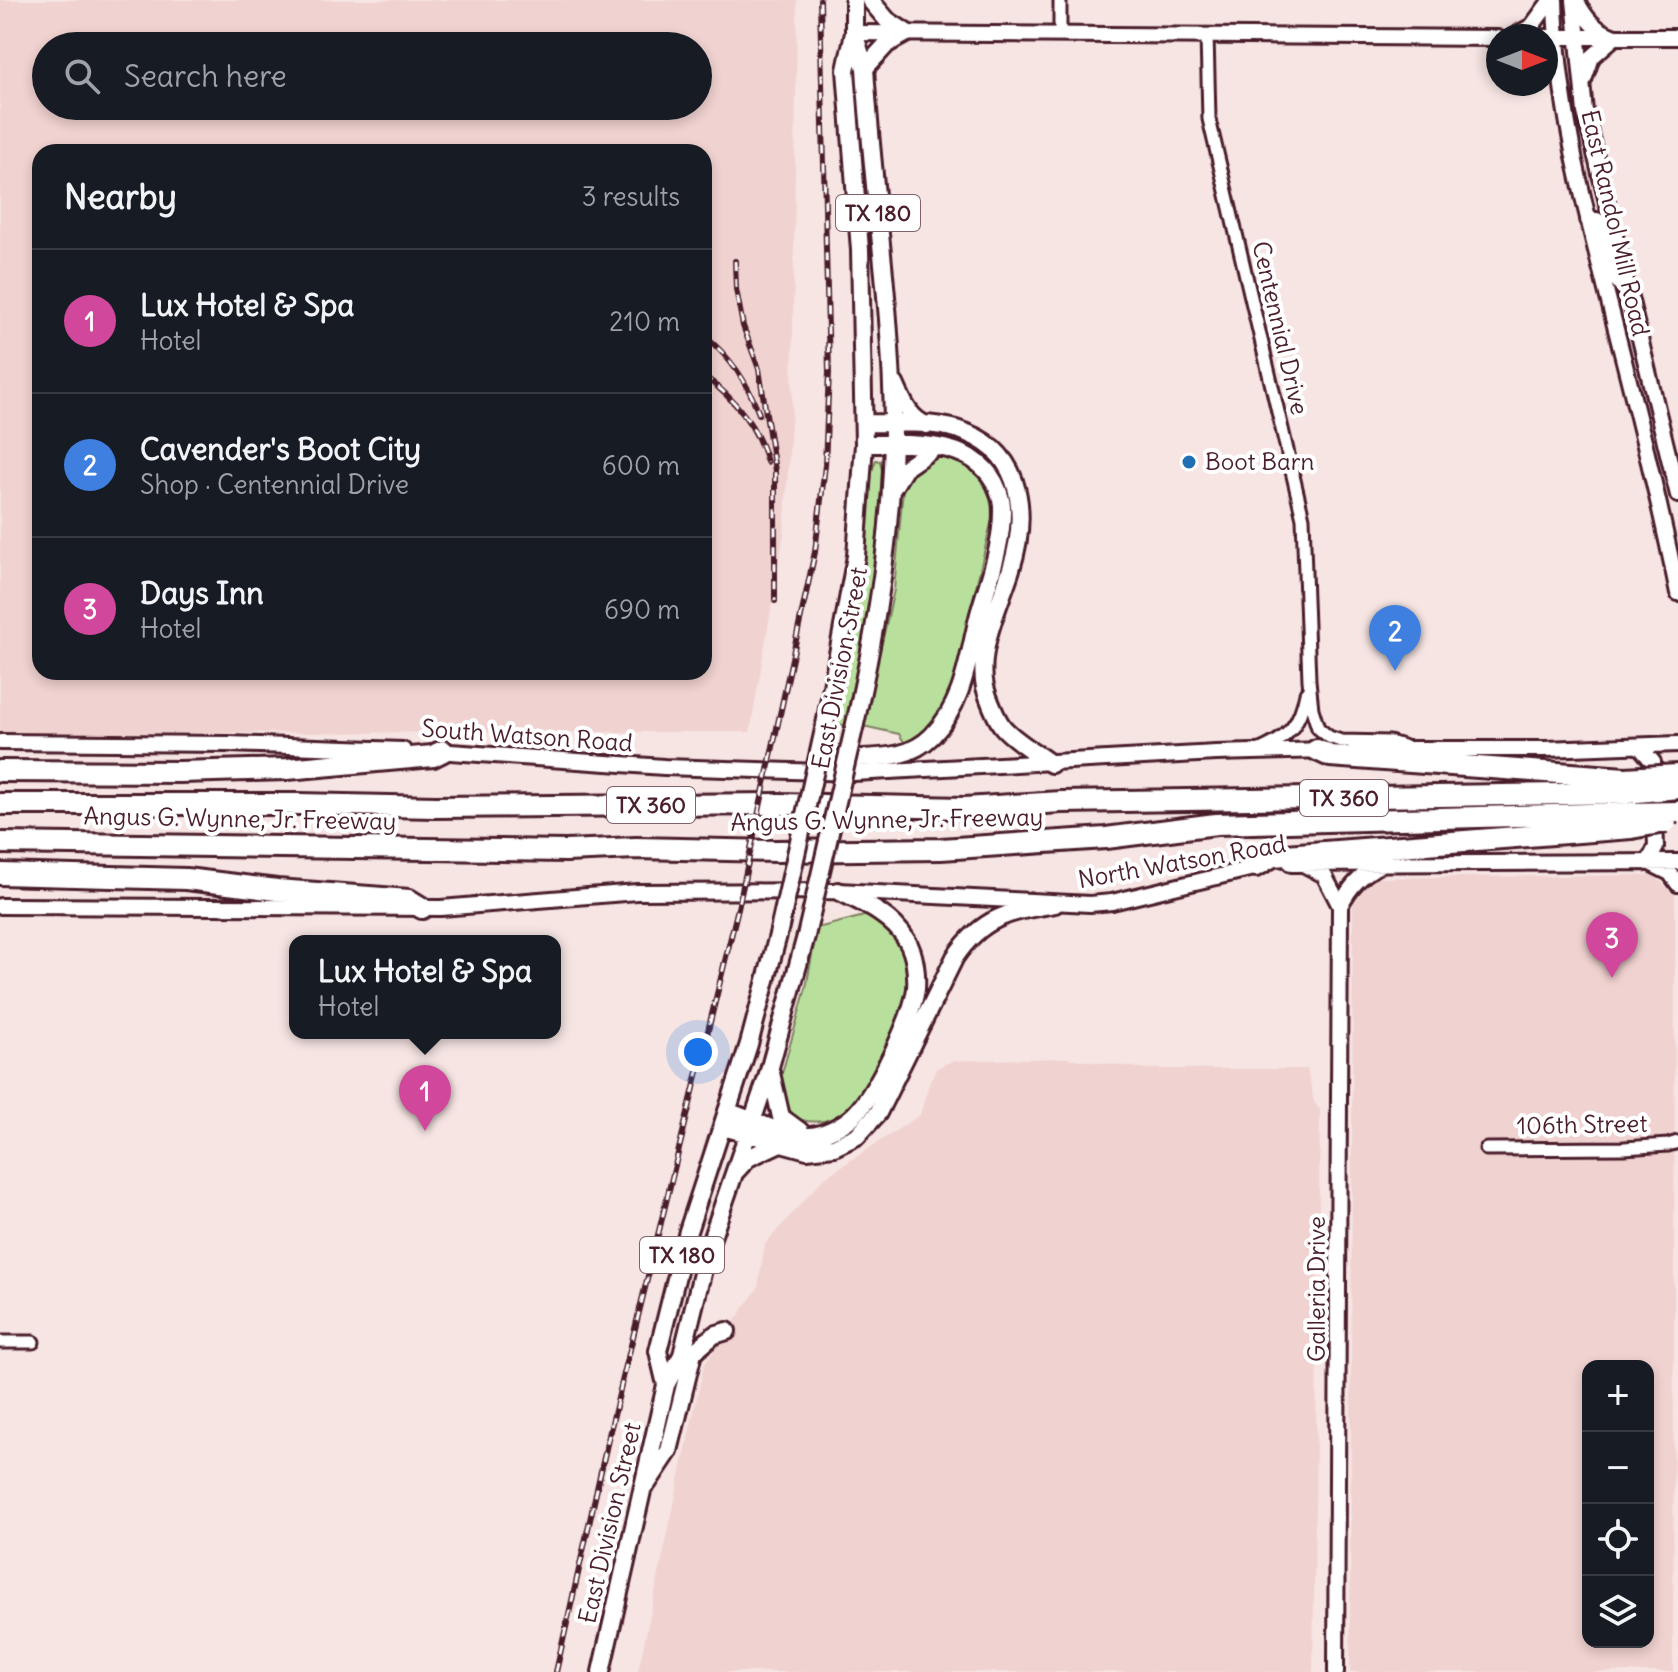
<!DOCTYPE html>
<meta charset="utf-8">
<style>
body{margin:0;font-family:Delius,sans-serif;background:#20242c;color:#f1f3f6}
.controls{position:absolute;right:24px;bottom:24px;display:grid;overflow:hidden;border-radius:16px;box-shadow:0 4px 12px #0003}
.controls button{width:72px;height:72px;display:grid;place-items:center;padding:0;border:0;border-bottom:2px solid #363941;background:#171b24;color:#f1f3f6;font:40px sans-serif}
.compass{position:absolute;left:1486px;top:24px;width:72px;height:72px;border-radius:50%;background:#171b24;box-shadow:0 4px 12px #0003;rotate:90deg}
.you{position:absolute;left:698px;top:1052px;width:28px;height:28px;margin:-20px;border:6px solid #fff;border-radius:50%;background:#1a73e8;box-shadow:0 0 0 12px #1a73e833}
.badge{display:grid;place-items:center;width:52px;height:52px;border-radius:50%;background:#8c9099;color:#fff;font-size:26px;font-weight:700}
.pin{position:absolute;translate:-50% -66px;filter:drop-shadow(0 2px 4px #0008)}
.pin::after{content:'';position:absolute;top:42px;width:28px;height:24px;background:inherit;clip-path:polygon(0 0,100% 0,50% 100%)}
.popup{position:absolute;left:289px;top:935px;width:272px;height:104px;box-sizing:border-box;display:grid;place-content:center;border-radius:16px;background:#171b24;filter:drop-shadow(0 2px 6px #0005);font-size:26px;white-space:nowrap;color:#9ea1a6}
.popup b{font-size:30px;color:#f1f3f6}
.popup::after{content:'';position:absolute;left:50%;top:100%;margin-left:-16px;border:16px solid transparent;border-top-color:#171b24}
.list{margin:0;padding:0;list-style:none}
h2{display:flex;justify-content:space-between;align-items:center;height:104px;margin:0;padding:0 32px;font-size:34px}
h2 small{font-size:26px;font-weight:400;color:#9ea1a6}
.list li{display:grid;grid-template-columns:52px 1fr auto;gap:24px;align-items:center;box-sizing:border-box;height:144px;padding:0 32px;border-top:2px solid #363941}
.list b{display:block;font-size:30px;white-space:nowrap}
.list p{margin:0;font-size:26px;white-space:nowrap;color:#9ea1a6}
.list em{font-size:26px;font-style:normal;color:#9ea1a6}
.icon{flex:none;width:44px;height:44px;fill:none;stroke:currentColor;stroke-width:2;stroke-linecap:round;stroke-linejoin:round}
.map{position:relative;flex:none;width:1678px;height:1672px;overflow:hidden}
.search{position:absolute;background:#171b24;box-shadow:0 4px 12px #0003;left:32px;top:32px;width:680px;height:88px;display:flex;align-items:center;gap:20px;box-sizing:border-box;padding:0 28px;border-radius:44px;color:#9ea1a6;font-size:30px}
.panel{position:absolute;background:#171b24;box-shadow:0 4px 12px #0003;left:32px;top:144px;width:680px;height:536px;border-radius:24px}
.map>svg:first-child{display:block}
.built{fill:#f0d2d0;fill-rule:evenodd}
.green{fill:#b8e09c;stroke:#818064;stroke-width:2}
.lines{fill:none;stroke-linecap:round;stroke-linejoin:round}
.street-casing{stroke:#4a1f2b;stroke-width:17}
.secondary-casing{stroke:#4a1f2b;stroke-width:20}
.primary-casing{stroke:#4a1f2b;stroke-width:22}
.highway-casing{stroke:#4a1f2b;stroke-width:26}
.street{stroke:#fff;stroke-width:11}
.secondary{stroke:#fff;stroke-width:14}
.primary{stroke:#fff;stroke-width:16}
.highway{stroke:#fff;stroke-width:20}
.rail-casing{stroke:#4a1f2b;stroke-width:6}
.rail{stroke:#fff;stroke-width:3;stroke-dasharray:9;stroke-linecap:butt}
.primary-bridge-casing{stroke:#4a1f2b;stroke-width:22;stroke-linecap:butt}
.highway-bridge-casing{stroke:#4a1f2b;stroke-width:26;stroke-linecap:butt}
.primary-bridge{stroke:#fff;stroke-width:16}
.highway-bridge{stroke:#fff;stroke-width:20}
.poi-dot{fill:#1f6fb2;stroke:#fff;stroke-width:3}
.labels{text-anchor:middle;stroke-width:8;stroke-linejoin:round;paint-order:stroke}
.shield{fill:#fff;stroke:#80626b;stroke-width:2}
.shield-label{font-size:22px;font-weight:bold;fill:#4a1f2b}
.street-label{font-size:24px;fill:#4a1f2b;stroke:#fff}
.poi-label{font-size:24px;fill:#4a1f2b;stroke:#fff;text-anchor:start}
</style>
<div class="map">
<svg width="1678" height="1672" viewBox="0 0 1678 1672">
<rect width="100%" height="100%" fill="#f6e5e3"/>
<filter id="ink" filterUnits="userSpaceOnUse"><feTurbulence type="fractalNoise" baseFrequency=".0125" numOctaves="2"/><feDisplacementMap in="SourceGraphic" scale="16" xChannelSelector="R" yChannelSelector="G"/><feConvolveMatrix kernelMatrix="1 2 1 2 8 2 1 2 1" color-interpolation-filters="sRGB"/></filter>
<g filter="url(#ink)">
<path class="built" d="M0,0H797L792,408L784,533L750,732L0,733ZM46,46H698V106H46ZM704,152V672H40V152Z
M1653,875L1675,895L1673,1672H1350L1353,878ZM1588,1366H1648V1642H1588Z
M1066,1058L1146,1069H1307L1314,1102L1320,1110L1313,1672H638L704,1365L758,1288L765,1244L824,1178L920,1115L930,1081L937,1068L952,1061Z"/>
<path class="green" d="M942,456C974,466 993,484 992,519L949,700C938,718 926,735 906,745L899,734L863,726L894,590L904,478L924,459Z
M876,460L880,461L883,475L871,598L845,725L835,724L863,576L871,473Z
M868,911C887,929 905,943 910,970C912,978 911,992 908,1000C900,1027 865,1096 843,1112C828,1124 807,1124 791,1116L792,1113L784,1102L779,1084L806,988L817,928L864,916Z"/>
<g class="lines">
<g class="street-casing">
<path id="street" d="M1060,35V0
M1207,35L1209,119L1303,518L1309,680L1312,709L1318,728L1329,737L1341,741L1390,742L1403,746
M1260,750C1289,738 1300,724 1306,693
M1486,1149L1624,1148L1668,1145L1678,1142
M0,1342H33"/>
</g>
<g class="secondary-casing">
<path id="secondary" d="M1555,0C1557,102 1583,200 1608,298C1633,396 1658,494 1678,593
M1574,0L1585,112L1678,495
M1576,0C1586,19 1595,30 1615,37L1592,57L1584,80
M854,33L1498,38
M1514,36L1532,26L1551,0
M1546,37H1678
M1588,220H1597L1602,225L1613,275L1624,289
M0,742L228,744L403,750
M1639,746L1653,762L1656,847L1648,863
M1355,749H1545L1678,744
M436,751L664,767L853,773L1216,753L1326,750
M1291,864L1678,862
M1652,864L1670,873L1678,884
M1305,865L1324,875L1340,906L1336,1672
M0,906L441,908L637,892L838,891L1090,904L1112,902L1262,866
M1340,906C1350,886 1361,875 1381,864"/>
</g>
<g class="primary-casing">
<path id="primary" d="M855,36L865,68C872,187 892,305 893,425C893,527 877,625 855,724
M865,68L887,44L907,33L887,20L870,0
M895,384C903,401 908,417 926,425
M864,423C897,424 937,420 967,433C1025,456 1027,518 1011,569C1000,605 977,648 985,687C988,698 996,718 1002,726C1012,739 1038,754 1051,764
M892,489L905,468L934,448
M825,725L856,556L864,444L860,250L846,70L854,33V0
M826,770C830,767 836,761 840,759C845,757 853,758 859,758C886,757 911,757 932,736C965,702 968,657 979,614C989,579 1003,544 1002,507C1002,501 1000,496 998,490C978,438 911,444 864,444
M771,1073L781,1117L800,1131
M727,1111C750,1119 787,1137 810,1136C824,1135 844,1125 854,1115C876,1094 912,1018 916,989C917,974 915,954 907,941C892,915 863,903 838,891
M723,1127L807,1150L834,1147L857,1136L878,1113L955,957C983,916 1009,912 1055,904
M736,1171L748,1158L778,1144
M666,1385L658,1351L688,1231L749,1044L778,935
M647,1484L669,1451L693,1353L714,1335L727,1331
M601,1672L666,1385L682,1355L708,1249L767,1078L806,936"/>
</g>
<g class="highway-casing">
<path id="highway" d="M1317,750L1330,756L1625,778
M0,771L180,772L287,769L433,756L443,751
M0,804H299L435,807L779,804L965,808L1061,802L1627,793
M0,843L566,851L636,848L776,851L941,849L1106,838L1216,824L1630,813
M1256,866L1273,856L1631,828
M0,874L186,879L277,890L409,900L422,908"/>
</g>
<use href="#street" class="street"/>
<use href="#secondary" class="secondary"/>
<use href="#primary" class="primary"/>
<use href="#highway" class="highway"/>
<g class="rail-casing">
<path id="rail" d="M735,261L736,289L743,326L759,369L775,471V601
M704,336C731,357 748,383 759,414
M704,376C734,398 757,425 767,462
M556,1672L609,1435L739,904L815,552L825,465L829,372L820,0"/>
</g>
<use href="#rail" class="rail"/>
<g class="primary-bridge-casing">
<path id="primary-bridge" d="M778,935L825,725
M806,936L855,724"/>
</g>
<g class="highway-bridge-casing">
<path id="highway-bridge" d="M1625,778L1678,775
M1627,793L1678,788
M1630,813L1678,812
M1631,828L1666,822"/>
</g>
<use href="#primary-bridge" class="primary-bridge"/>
<use href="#highway-bridge" class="highway-bridge"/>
</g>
</g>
<circle class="poi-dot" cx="1189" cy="462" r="8"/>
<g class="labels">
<g class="shield">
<rect x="836" y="195" width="84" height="36" rx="6"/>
<rect x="1300" y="780" width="88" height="36" rx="6"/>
<rect x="607" y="787" width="88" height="36" rx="6"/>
<rect x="640" y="1237" width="84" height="36" rx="6"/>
</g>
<g class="shield-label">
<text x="878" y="221">TX 180</text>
<text x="1344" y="806">TX 360</text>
<text x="651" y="813">TX 360</text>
<text x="682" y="1263">TX 180</text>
</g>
<g class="street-label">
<text transform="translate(1615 223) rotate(77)" y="8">East Randol Mill Road</text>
<text transform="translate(1280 328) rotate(77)" y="8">Centennial Drive</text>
<text transform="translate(840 668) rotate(-79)" y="8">East Division Street</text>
<text transform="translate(527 736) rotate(4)" y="8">South Watson Road</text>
<text transform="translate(240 819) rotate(1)" y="8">Angus G. Wynne, Jr. Freeway</text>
<text transform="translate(887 820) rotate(-1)" y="8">Angus G. Wynne, Jr. Freeway</text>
<text transform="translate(1182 862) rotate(-10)" y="8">North Watson Road</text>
<text transform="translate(1582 1125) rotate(-1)" y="8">106th Street</text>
<text transform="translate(1317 1289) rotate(-90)" y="8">Galleria Drive</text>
<text transform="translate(610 1523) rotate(-77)" y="8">East Division Street</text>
</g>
<g class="poi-label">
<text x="1205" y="470">Boot Barn</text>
</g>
</g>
</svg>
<div class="controls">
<button>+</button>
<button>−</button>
<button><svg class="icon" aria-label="locate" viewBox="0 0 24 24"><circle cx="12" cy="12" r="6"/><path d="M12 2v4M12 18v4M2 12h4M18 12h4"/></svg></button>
<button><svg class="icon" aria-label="layers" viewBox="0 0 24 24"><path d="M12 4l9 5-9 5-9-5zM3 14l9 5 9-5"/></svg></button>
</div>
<svg class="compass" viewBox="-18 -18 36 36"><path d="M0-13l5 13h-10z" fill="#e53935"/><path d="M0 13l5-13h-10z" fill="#9ea1a6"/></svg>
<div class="you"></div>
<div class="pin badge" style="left:425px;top:1131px;background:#d1479c">1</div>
<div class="popup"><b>Lux Hotel &amp; Spa</b>Hotel</div>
<div class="pin badge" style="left:1395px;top:671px;background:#3f7fe0">2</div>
<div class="pin badge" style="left:1612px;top:978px;background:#d1479c">3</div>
<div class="search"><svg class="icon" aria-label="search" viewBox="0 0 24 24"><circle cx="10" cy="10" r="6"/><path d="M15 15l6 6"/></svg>Search here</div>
<section class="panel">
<h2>Nearby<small>3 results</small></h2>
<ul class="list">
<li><span class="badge" style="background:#d1479c">1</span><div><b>Lux Hotel &amp; Spa</b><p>Hotel</p></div><em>210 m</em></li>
<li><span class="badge" style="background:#3f7fe0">2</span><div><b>Cavender's Boot City</b><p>Shop · Centennial Drive</p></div><em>600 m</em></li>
<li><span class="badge" style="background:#d1479c">3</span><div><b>Days Inn</b><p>Hotel</p></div><em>690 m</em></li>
</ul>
</section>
</div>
